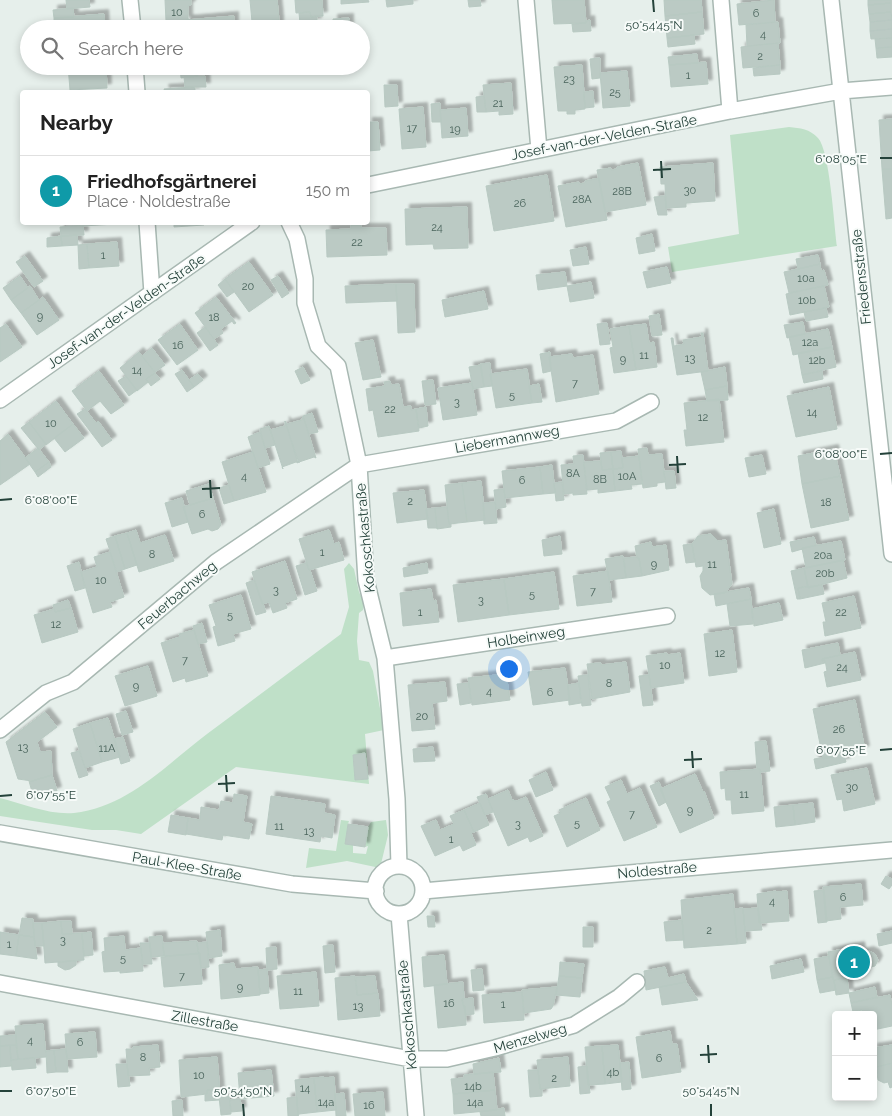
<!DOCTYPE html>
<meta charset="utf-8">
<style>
body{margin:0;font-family:Raleway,sans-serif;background:#f6f6f6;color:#222}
.controls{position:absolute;right:15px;bottom:15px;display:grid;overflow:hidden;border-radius:5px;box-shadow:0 2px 8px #0003}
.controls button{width:45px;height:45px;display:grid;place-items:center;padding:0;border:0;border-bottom:1px solid #e0e0e0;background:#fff;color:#222;font:25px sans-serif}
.you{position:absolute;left:508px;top:668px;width:18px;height:18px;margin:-12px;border:4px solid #fff;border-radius:50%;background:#1a73e8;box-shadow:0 0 0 8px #1a73e833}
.badge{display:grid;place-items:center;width:32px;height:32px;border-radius:50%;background:#0b8043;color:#fff;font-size:16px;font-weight:700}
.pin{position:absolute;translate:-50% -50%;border:2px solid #fff;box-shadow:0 1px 5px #0006}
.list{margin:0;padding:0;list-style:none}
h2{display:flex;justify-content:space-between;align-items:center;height:65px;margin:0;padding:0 20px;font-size:21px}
h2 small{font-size:16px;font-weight:400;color:#767676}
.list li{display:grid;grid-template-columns:32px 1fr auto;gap:15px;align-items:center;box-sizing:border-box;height:70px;padding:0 20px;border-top:1px solid #e0e0e0}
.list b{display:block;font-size:19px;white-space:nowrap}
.list p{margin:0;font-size:16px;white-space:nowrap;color:#767676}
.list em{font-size:16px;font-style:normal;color:#767676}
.icon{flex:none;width:28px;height:28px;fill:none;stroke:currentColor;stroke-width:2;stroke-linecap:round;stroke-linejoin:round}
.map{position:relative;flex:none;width:892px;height:1116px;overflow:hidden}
.search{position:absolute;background:#fff;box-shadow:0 2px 8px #0003;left:20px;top:20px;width:350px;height:55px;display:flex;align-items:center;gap:12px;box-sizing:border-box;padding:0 18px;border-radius:28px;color:#767676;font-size:19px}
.panel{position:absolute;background:#fff;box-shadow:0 2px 8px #0003;left:20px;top:90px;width:350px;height:135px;border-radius:5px}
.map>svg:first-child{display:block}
.green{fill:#bfe0c8}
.building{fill:#bbcac4;stroke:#b8c9c2;filter:url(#shadow)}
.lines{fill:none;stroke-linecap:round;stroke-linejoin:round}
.minor-casing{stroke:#a8b8b2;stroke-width:18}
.minor{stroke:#fff;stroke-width:15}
.ticks{fill:none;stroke:#24423a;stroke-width:2}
.labels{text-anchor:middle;stroke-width:4;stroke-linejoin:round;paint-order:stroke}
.number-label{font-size:11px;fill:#4a645c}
.street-label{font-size:14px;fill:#24423a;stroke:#f7fbf9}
.ticks-label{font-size:12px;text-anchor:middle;fill:#24423a;stroke:#f7fbf9;stroke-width:4;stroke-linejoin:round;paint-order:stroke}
</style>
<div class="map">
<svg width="892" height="1116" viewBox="0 0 892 1116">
<defs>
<filter id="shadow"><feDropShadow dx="4.5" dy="-4.5" stdDeviation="1" flood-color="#0004"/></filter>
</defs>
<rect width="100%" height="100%" fill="#e6efeb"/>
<path class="green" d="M789,127C800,128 810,129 818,138C830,151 834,225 837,246L672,272L668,247L739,234L730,135Z
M349,563L354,569L359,592L364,602L363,610L359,613L357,641L359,660L369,662L373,671L384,730L365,734L369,784L236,767L141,834L116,830H92L0,816V798C24,804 49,815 74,813C128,807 166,765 207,734C252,701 296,667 341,634L349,607L344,569Z
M341,820L349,821L348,824L353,845V853L366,854L368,846L365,847L368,827L371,822L386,820L388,835L380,868L347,861L306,868L309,848L336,851Z"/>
<path class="building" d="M66,0H89L90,7L67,9Z
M165,0H191V5L188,6V19L192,20L166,21Z
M250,0H277L279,20L252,22Z
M295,0H322L323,16L311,17L310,12L296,13Z
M341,0H368L369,2L341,4Z
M386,0H413V4L387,7Z
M468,0H480L481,6L469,7Z
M552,0H584L586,23L554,24Z
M664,0H701L702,12L665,16Z
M774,0L775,22L739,25L737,4Z
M868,0H891V3L868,5Z
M891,3V12L869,14L868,5Z
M73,8L74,17L54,18L53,10Z
M310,12L311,17L317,16V22L300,23L299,13Z
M702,12L704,34L667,38L665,16Z
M891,12L892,20L870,22L869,14Z
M104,14L105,29H54V18Z
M234,16V26L186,29V20Z
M349,18V29H334L333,19Z
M270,20H279V29H270Z
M590,20L591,31L573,32L572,24L586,23V21Z
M892,20V29L870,31V22Z
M778,22L780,43L747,46L746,25Z
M892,29V38L871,39L870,31Z
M694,35L695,44L668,47L667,38Z
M892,38V47L876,48L875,39Z
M778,43L780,65L743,68L741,47Z
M892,47V57L877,58L876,48Z
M697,54L698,63L669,65L668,57Z
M600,58V78L592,79L590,59Z
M706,62L708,84L671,87L669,65Z
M582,65L585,109L575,110V114H567V111H558L554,67Z
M780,65V74L754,76L753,68Z
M68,66H106L107,88L70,90Z
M197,66L198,76L181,78L180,67Z
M627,71L630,106L603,108L600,73Z
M205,76L206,87H185L184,77Z
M511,83L513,114L499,115V111L486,112L483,85Z
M384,85H397L398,106L385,107Z
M192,87L195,88V92H165L164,89Z
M593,91L594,107L585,108L584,92Z
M484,96L486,112H477L476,97Z
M440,103L441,122H432L431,104Z
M423,107L426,147L402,149L399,109Z
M466,108L468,136L442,138L440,110Z
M892,119V169H882L879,120Z
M368,122H378L380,150L368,151Z
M638,163L646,205L605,212L597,170L611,168V170L617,169V167Z
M713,163L715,201L686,203V207L666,208L665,184H661L660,167Z
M882,169H892V218L886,219Z
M547,175L554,221L494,231L486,186Z
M599,178L607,220L566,227L558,186L579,182V184L585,183V181Z
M665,196L667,215H658L654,197Z
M467,207L468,248L434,249L433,244L406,245L405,209Z
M82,222H115V224L83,226Z
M174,222H204V225L174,227Z
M83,225L84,235L61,236L60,227Z
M351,225H361V228H386L387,255L327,257L326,230L351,229Z
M652,234L655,251L639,254L636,238Z
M77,235L78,245L62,246L61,236Z
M61,236L62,246L47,247V238Z
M117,242L119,266L89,268L87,244Z
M87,244L89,268L79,269L78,245Z
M586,247L589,264L573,266L570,250Z
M818,255L820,264L798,269L796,259Z
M25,256L43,281L34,287L16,262Z
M249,262L273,295L249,312L225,279Z
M820,264L821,271L824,270L828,285L789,293L784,272Z
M667,267L671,283L647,288L643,272Z
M565,272L567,286L538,290L536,275Z
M20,276L28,288L11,300L3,288Z
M278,276L289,293L282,298L271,280Z
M225,279L234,292L227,297L218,285Z
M591,282L594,298L570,302L567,286Z
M396,284L397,301L346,303L345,286Z
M396,284H414L415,332L398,333Z
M30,286L39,300L21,313L11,300Z
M824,286L829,307L790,315L786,294Z
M484,291L488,309L445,317L442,300Z
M43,297L59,320L37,335L21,313Z
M216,297L236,323L234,324L232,321L221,329L223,333L214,339L195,313Z
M826,308L828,317L806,321L804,312Z
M659,314L662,335L652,336L649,316Z
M803,322L805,334L787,338L784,325Z
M607,323L610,344L600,345L597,324Z
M6,324L22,347L0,362V328Z
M180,324L198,350L177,365L158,340Z
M646,324L649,343L654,342L657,367L636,370L629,326Z
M629,326L636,370L614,373L610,348L613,347L610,329Z
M205,327L218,345L210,351L197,333Z
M828,329L832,347L793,355L789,337Z
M701,333H703L708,371L677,375L671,338H673L674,346L684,344L683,340L702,337Z
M373,340L381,377L363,380L355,343Z
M832,347L836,367L802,375L798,353Z
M152,348L165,365L155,372L142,356Z
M139,352L155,373L146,379L148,382L137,391L120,368Z
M550,352L551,371L543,373L540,354Z
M572,354L573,358L593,355L599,394L556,402L549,357Z
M490,363L492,386L484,387L480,364Z
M481,365L484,387L473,389L469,367Z
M303,367L310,380L301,384L295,371Z
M725,367L727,386L705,390L701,372Z
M527,369L532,403L496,408L490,374Z
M182,370L194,387L187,392L175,374Z
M99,371L124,405L111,414L100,401L87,411L72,391Z
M822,371L823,379L804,383L802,375Z
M155,373L160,379L151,386L146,379Z
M198,374L203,380L194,387L189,380Z
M126,376L137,390L129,396L118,381Z
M433,380L436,404L425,405L422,381Z
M390,381L391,385L399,384L403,407L411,406V410L416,409L419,431L378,437L373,410L369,411L366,389L385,386L384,382Z
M472,383L477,415L443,420L438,388Z
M539,384L542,402L532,403L529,386Z
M727,386L728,400L707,401L705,390Z
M829,387L837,429L796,437L787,396Z
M719,399L724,442L686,446L684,430H687L684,403Z
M56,401L73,424L46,445L29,422Z
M426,407L428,426L419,428L416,409Z
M85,409L96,423L98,421L112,440L102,447L77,414Z
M312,413L318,432L309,434L303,416Z
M303,416L316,458L314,457L299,462V463L285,421L287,424L302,420Z
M285,421L298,463L296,462L282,467L283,469L269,426L270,430L285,426Z
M29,422L46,444L39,450L21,428Z
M73,424L84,438L65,452L54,438Z
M269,426L275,445L265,448L260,429Z
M260,432L270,464L258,468L248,437Z
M8,434L30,464L0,485V441Z
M38,448L49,462L35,472L25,458Z
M647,448L648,455L662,454L665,482L657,483V486L643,488L638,449Z
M834,449L840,476L802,484L798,456Z
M621,451L623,468L613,469L611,452Z
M253,452L266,492L234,501L222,462Z
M611,452L613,469L602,470L600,453Z
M583,455L587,494L573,495V493L564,494L561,465L574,464L573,456Z
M762,455L766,474L749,477L745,458Z
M639,456L642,484L631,485L632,489L615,491L613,469L623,468L622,458Z
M601,461L602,470L613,469L615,491L598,493V489L587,490L584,462Z
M49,462L51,467L38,477L35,472Z
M552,465L555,493L543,494L540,467Z
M540,467L543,494L505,498L502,471Z
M664,471H674L676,488L666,489Z
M840,476L849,520L811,528L802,484Z
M481,481L485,520L467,522L462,483Z
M562,482L564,500L556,501L554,483Z
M462,483L467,522L449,524L445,485Z
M209,484L213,498L190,505L186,491Z
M229,485L234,501L224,504L219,488Z
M504,489L506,507L496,509L494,490Z
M424,490L428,519L397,523L393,493Z
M182,498L188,522L172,527L165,503Z
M213,498L221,525L218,529L212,531L208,529L192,534L183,507Z
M495,502L497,523L484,524L483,503Z
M447,507L449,524L451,523V527L437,529L435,508Z
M435,508L437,528H428L426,509Z
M774,509L781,544L764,548L757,513Z
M136,530L140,543L165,535L174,561L139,572L127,533Z
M329,530L334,544L339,542L344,560L309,570L299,539Z
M127,533L137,565L125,569L115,536Z
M711,534L718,541L726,540L732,584L725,593L710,595L702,588L700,576L703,571V566L696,567L692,544L698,536Z
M115,536L125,569L117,572L106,539Z
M560,536L562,554L544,556L542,540Z
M814,537L816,545L792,552L790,542Z
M841,541L845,560L806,568L802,548Z
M651,542L652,547L666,545L669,570L642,576L639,558H637L635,546Z
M692,544L695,562L686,563L683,545Z
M110,552L124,597L110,602L112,607L93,613L81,572L97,567L94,557Z
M623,556L626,578L609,580L605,559Z
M636,557L637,558H639L642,576L626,578L624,558Z
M843,560L847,578L808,588L804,568Z
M285,561L297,599L285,603L287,608L273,613L269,602L262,604L252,572Z
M79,562L85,588L75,591L67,566Z
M306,563L309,570H310L317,591L305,595L296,566Z
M427,563L428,573L404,577L403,568Z
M804,568L808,586L798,588L800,599H797L791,571Z
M608,571L612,602L577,606L573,576Z
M554,572L559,609L509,615L504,579Z
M504,579L509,615L458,622L453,585Z
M254,580L266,612L256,615L246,583Z
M822,585L824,594L800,599L798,588Z
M749,588L751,599L716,606L714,594Z
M431,589L433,601L436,600L439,622L403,626L400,593Z
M241,595L251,629L233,634L235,641L218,646L213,627L216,626L209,605Z
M854,596L861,628L825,636L823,622H826L822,603Z
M751,599L753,624L730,626L727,604Z
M68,600L71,608L55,612L53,605Z
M779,603L783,620L754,626L752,609Z
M71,608L78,632L42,643L34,615L54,609L55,612Z
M202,623L207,642L198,644L193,626Z
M194,630L208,676L186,682L185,678L173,682L161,643L180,637L179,634Z
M732,630L737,672L709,676L704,634Z
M838,643L840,655L822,659V661L825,660V663L805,668L802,650Z
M855,652L861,680L827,687L824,672L827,671L825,660L822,661V659Z
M667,653V655L680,653L684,683L651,688L646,656Z
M626,662L630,692L592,699L587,664L601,663V665Z
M148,666L157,696L125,706L115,676Z
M565,668L570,700L533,705L528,672Z
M506,674L510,700L472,705L468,678Z
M588,675L591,705L582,706L578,676Z
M649,675L653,705L643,706L639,676Z
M445,682L447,701L432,703L435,729L412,731L408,685Z
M469,683L471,703L460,705L457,684Z
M579,683L581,703L569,705L568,685Z
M855,700L865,750L823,759L813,709Z
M126,711L133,732L122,735L116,714Z
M45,712L57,727L37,742L40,752L51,751L52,775L32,781L18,779L6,742Z
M108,718L120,757L102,762L90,723Z
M90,723L102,762L85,768L73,729Z
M123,737L130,761L121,764L114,739Z
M766,741L770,771L761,772L760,769H757L755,742Z
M433,747L435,761L414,762L413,749Z
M79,751L88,775L79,778L71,753Z
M365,753L368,779L355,780L353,755Z
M844,754L846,762L816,769L814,759Z
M867,768L875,804L844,811L842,799L837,800L831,775Z
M760,769L764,811L732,814L731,800H726L725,788L721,789L720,772Z
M546,772L553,790L536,797L529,780Z
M695,774L703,792L704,791L714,818L680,833L660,789Z
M52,775L57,791L34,799L29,781H32Z
M621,780L627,794L640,788L657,827L624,841L607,802L611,800L605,787Z
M659,782L666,802L659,806L650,786Z
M508,790L512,800L517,801L526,797L543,836L530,842L528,837L508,846L488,799Z
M234,794L247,796L243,822L252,824L249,839L223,835L222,840L186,834L188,818L200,820L201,807L219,810L221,801L233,803Z
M486,794L493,812L485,815L477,797Z
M271,796L325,804L324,813L335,815L332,838L321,836L320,842L266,834Z
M586,798L600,830L567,847L554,816L561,813L559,810Z
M480,803L489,825L474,832L464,810Z
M813,803L815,822L795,825L793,805Z
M793,805L795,825L776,827L774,807Z
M464,810L474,832L471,833L476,845L463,851L460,845L435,856L421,826L436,820L440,830L454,824L450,816Z
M171,815L188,818L186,835L168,832Z
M348,824L368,827L365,847L345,844Z
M886,876L892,879V885L889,889L881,884Z
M861,884L863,905L840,907L841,919L826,921L823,887Z
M824,890L827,922L818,923L814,891Z
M776,891V892L787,891L789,921L759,923L757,894Z
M733,894L737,944L684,948L681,900Z
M743,908L746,943L737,944L734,909Z
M758,908L762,930L745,931L743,909Z
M427,916H434L435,927H428Z
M22,918L33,919L34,937L19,935Z
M682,920L684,940L666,941L664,922Z
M61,921L62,934L82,933L84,960L45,963L42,923Z
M61,921H71L72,934H62Z
M33,923H42L44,946H35Z
M583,927H593V947H583Z
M220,930L222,956L209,958L206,932Z
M892,931V943L879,946L877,934Z
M0,932L19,935L16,956L0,954Z
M91,932L93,955L84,956L82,933Z
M19,935L34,937L37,959L16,956Z
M124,936L125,950L141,948L143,971L120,973V971L104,972L102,952L105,951L104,938Z
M162,936L164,956L151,957L149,937Z
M197,941L198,954L164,956L163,943Z
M207,942L209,967L201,968L197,943Z
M140,943H150L152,964H143Z
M333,945L335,972L325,973L323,946Z
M860,946L861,953L869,951L875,954L878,960L875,966L863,969L864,975L833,980L828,952Z
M276,947L277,969L267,970L266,948Z
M200,953L202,984L164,987L161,957Z
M444,955L447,984L424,987L422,957Z
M829,956L833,977L817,980L814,959Z
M801,959L804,972L772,979L770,966Z
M76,961V965L70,969L65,970L58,966V962Z
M560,962L584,964L582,978L559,976Z
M234,963L235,969L258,967L260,995L221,999L219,965Z
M665,967L668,978L684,974L686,982L646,990L644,971Z
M267,969L269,993L260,994L258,970Z
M482,969L484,990L473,991L471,970Z
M316,972L319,1006L280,1009L277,976Z
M355,976L357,995L378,993L380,1016L338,1020L335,978Z
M375,976L377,993L357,995L356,977Z
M559,976L582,978L580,997L556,995Z
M833,977L836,990L820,993L817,980Z
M847,978L849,993L836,995L834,980Z
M463,982L464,999H462L463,1006H465L466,1025L438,1028L434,985Z
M686,982L698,1000L662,1005L659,987Z
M557,987L553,1006L551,1009L524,1013L522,990Z
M875,987L877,997L851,1003L849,993Z
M522,992L524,1020L484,1023L482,995Z
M890,995L892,1005V1026L873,1030V1015H863L862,1010L853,1012L851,1003Z
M473,998L474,1014L466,1015L462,999Z
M43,1024L46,1057L18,1059L15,1026Z
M670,1031L672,1044H677L681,1072L642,1078L636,1037Z
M95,1032L97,1057L67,1059L65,1034Z
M16,1035V1045L0,1046V1036Z
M10,1045H16L18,1059L11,1060Z
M10,1045L11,1066L0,1067V1046Z
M158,1045L160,1067L149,1068L150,1075L128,1076L126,1049H133V1047Z
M618,1045L622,1082L605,1084L602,1046Z
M892,1045V1063L876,1067L873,1061V1048Z
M602,1046L605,1084L588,1085L585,1047Z
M66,1049L68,1072H56L54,1050Z
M54,1050L56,1072L47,1073L46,1051Z
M217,1057L220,1093L219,1094L218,1089L207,1090V1094L181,1097L179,1060Z
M568,1057L570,1086L540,1089L537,1060Z
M35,1058L36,1068L12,1070L11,1060Z
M499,1058L501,1072L474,1074L473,1064Z
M629,1062L631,1089L622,1090L620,1063Z
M892,1063V1087L890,1088L888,1082L884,1083L878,1080L876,1067Z
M116,1064H127L130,1086L118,1087Z
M587,1066L590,1093L580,1094L578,1067Z
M271,1070L274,1096L240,1099L238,1073Z
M528,1070H538L540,1089H542V1096L530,1097Z
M493,1072L495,1090L453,1094L451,1079L464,1078V1075Z
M324,1077V1078L334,1077L336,1110L317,1112L314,1078Z
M314,1078L317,1112L299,1114L298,1116L295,1080Z
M218,1089L219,1100L205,1101V1095L207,1094V1090Z
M495,1090L497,1110L454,1114L453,1094Z
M383,1092L385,1116H355L353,1094Z
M344,1093L346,1116H336L335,1094Z
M229,1096L231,1114L221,1115L219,1097Z
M297,1097L298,1116H288L287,1098Z
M240,1099L242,1111L231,1112L230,1100Z
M182,1100L183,1116H173L172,1101Z
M504,1108L505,1116H481L480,1112Z"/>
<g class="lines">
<g class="minor-casing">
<path id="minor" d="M130,0L133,29
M526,0L539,150
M721,0L730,111
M831,0L892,554
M135,66L137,92
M368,185L730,111L841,91L892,87
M147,222L152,293
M289,222L297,239L305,279V303L318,346L338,366L359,465L366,580L385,658L397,799L399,866
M0,400L252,222
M385,658L667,616
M0,730L46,693L73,682L216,562L359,465L616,421L651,402
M0,833L292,884L376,891
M375 890a24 24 0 1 1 48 0a24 24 0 1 1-48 0Z
M423,891L892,850
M399,914L416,1116
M0,983L411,1059H447L495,1048L574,1025L619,997L637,982"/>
</g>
<use href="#minor" class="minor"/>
</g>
<path class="ticks" d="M653,0L654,12M880,158H892M661,161L662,178M653,170L671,169M880,454L892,453M677,456L678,473M669,465L686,464M210,480L211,498M202,489L220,488M0,500L12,499M880,750L892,749M692,751L693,768M684,760L702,759M226,775L227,792M218,784L235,783M0,796L12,795M708,1045L709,1063M700,1055L717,1054M0,1091H12M243,1104L244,1116M711,1104V1116"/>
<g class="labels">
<g class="number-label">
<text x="177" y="16">10</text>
<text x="756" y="17">6</text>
<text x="763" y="38">4</text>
<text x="760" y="60">2</text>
<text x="688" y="79">1</text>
<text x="569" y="83">23</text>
<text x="615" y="96">25</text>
<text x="498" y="107">21</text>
<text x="412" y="132">17</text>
<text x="455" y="133">19</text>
<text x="690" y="194">30</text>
<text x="622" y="195">28B</text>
<text x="582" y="203">28A</text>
<text x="520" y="207">26</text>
<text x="437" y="231">24</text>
<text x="357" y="246">22</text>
<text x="103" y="259">1</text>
<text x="806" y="282">10a</text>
<text x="248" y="290">20</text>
<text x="807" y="304">10b</text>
<text x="40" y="320">9</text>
<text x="214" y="321">18</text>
<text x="810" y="346">12a</text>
<text x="178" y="349">16</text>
<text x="644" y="359">11</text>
<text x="690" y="362">13</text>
<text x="623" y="363">9</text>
<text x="817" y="364">12b</text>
<text x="137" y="374">14</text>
<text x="575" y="387">7</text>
<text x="512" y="399">5</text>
<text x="457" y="406">3</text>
<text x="390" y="413">22</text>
<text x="812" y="416">14</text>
<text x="703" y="421">12</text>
<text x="51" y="427">10</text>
<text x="573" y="477">8A</text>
<text x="244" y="480">4</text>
<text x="627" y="480">10A</text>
<text x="600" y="483">8B</text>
<text x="522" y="484">6</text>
<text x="410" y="505">2</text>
<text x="826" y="506">18</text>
<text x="202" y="518">6</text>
<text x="322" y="556">1</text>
<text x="152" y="558">8</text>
<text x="823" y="559">20a</text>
<text x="654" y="568">9</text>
<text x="712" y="568">11</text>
<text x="825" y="577">20b</text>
<text x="101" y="584">10</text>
<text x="276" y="594">3</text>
<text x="593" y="595">7</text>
<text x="532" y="598">5</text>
<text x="481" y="604">3</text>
<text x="420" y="616">1</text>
<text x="841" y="616">22</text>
<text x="230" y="619">5</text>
<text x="56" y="628">12</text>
<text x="720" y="657">12</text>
<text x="185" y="664">7</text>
<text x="665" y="669">10</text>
<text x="842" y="671">24</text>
<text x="609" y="687">8</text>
<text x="136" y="690">9</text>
<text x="489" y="695">4</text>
<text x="550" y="696">6</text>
<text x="422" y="720">20</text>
<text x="839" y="733">26</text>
<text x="23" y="751">13</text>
<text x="107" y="752">11A</text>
<text x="852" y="791">30</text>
<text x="744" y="798">11</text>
<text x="690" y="814">9</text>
<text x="632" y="818">7</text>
<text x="577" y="827">5</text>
<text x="518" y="828">3</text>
<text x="279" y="830">11</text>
<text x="309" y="835">13</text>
<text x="451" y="843">1</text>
<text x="843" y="901">6</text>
<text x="772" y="905">4</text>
<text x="709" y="934">2</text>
<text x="63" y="944">3</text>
<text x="9" y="948">1</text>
<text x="123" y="962">5</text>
<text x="182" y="980">7</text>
<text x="240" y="991">9</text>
<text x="298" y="995">11</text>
<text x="449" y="1007">16</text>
<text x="503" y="1008">1</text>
<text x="358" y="1010">13</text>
<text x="30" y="1044">4</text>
<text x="80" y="1046">6</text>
<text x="143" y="1061">8</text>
<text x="659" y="1062">6</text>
<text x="613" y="1076">4b</text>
<text x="199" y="1079">10</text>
<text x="554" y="1082">2</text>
<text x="473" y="1090">14b</text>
<text x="305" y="1092">14</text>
<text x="326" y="1106">14a</text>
<text x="475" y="1106">14a</text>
<text x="369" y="1109">16</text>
</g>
<g class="street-label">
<text transform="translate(604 137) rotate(-11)" y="5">Josef-van-der-Velden-Straße</text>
<text transform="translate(861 277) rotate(-96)" y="5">Friedensstraße</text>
<text transform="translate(126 311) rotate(-35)" y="5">Josef-van-der-Velden-Straße</text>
<text transform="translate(507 439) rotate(-10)" y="5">Liebermannweg</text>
<text transform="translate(365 538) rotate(-95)" y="5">Kokoschkastraße</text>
<text transform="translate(177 595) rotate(-40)" y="5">Feuerbachweg</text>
<text transform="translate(526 637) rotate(-9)" y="5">Holbeinweg</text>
<text transform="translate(187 866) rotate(10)" y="5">Paul-Klee-Straße</text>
<text transform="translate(657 870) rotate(-5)" y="5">Noldestraße</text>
<text transform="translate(407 1015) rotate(-95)" y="5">Kokoschkastraße</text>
<text transform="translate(205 1021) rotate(10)" y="5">Zillestraße</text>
<text transform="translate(530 1038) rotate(-16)" y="5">Menzelweg</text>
</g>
</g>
<g class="ticks-label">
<text x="654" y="29">50°54'45"N</text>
<text x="841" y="163">6°08'05"E</text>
<text x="841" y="458">6°08'00"E</text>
<text x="51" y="504">6°08'00"E</text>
<text x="841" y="754">6°07'55"E</text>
<text x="51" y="799">6°07'55"E</text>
<text x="51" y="1095">6°07'50"E</text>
<text x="243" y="1095">50°54'50"N</text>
<text x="711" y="1095">50°54'45"N</text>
</g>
</svg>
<div class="controls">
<button>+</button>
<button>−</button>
</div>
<div class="you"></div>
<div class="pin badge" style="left:854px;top:962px;background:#0f9aa8">1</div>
<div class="search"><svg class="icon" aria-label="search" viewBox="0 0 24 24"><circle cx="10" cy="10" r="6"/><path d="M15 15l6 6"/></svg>Search here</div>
<section class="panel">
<h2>Nearby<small></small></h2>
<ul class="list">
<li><span class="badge" style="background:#0f9aa8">1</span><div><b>Friedhofsgärtnerei</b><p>Place · Noldestraße</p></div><em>150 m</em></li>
</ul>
</section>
</div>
